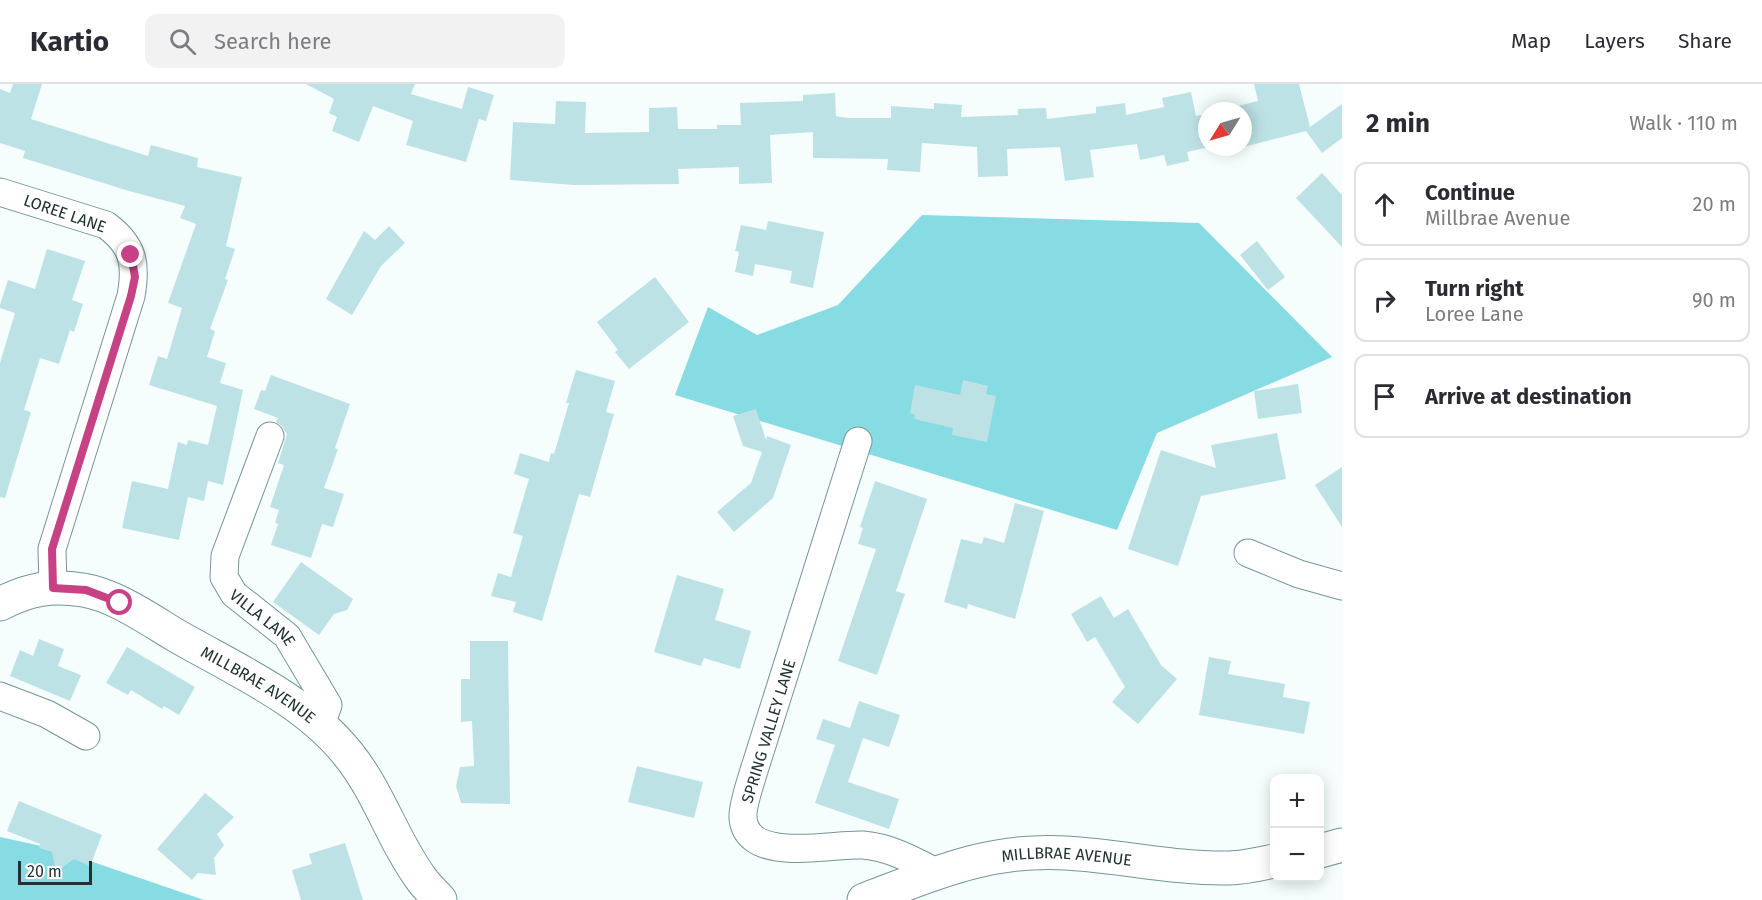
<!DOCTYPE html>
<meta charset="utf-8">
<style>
body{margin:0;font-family:"Fira Sans",sans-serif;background:#f2f2f3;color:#2b2b33}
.controls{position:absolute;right:18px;bottom:18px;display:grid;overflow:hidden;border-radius:12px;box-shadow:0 3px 15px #0003}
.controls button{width:54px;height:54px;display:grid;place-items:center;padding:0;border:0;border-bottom:2px solid #e1e1e2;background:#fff;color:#2b2b33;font:30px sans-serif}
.compass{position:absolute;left:1198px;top:18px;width:54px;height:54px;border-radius:50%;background:#fff;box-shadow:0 3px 15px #0003;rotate:233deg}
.scale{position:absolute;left:18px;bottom:15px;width:74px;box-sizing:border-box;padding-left:6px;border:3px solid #223132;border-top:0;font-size:16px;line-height:21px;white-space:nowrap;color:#223132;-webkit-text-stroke:4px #fff;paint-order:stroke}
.stop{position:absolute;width:18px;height:18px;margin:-14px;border:4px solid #c74285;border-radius:50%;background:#fff}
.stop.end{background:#c74285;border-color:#fff;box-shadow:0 2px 6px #0008}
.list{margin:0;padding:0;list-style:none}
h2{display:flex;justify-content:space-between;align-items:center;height:78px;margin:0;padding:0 24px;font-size:26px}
h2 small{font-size:20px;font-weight:400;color:#7c7c81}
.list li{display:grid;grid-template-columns:39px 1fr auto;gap:18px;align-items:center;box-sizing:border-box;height:84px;margin:0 12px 12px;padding:0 12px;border:2px solid #e1e1e2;border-radius:12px}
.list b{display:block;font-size:22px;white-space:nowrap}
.list p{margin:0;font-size:20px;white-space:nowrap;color:#7c7c81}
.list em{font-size:20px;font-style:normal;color:#7c7c81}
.icon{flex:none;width:33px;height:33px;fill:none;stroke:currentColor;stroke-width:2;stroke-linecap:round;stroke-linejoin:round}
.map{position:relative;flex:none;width:1342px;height:816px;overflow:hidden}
header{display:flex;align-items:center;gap:36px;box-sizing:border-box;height:84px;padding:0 30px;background:#fff;border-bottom:2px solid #e1e1e2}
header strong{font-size:28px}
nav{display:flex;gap:33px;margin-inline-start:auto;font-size:21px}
.search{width:420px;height:54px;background:#f2f2f3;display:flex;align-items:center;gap:15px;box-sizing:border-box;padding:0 21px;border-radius:12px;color:#7c7c81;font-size:22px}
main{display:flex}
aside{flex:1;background:#fff}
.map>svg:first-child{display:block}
.green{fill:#87dbe3}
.building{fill:#bde2e6}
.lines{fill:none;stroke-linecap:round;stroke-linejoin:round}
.minor-casing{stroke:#739699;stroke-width:29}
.tertiary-casing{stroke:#739699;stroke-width:35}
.minor{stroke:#fff;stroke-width:27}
.tertiary{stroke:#fff;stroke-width:33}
.route{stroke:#c74285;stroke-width:8}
.labels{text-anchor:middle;stroke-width:4.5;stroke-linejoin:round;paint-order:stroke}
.street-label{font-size:16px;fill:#223132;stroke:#fff}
</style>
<header>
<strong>Kartio</strong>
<div class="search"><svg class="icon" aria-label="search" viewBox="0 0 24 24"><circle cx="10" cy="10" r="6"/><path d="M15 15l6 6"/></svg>Search here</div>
<nav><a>Map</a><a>Layers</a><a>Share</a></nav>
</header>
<main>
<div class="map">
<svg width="1342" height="816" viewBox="0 0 1342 816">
<rect width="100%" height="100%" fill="#f5fdfd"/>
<path class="green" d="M922,131L1199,139L1332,273L1157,349L1117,446L675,311L708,223L757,251L838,221Z
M0,753L55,765L204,816H0Z"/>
<path class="building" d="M13,0H42L31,35L148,72L151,61L198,74L197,83L242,93L226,162L235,165L225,195L228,196L210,245L215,247L207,273L226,279L220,299L243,306L223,401L208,397L204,417L188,413L179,456L122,444L132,397L168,405L178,358L187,361L188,356L208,361L217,322L149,301L158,272L167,275L182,224L168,219L196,140L180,134L185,122L129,107L23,74L25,67L0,59V5L10,9Z
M306,0H415L411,10L462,25L468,3L494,11L486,37L479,35L466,78L406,61L413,37L373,22L359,58L332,47L337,33L329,29L334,15Z
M1254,0H1299L1310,43L1342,20V54L1322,69L1306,47L1243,63V27H1218L1258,17Z
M1191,8L1196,32L1207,30V63H1209L1187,68L1189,77L1167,82L1164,71L1140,76L1137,60L1090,66L1094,93L1065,97L1060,63L1007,65L1008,92L978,93L977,63L922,59L920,88L887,86L888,75L813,74V48L770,51L772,99L739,100V83L678,85L679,100L574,101L510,96L513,38L555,40L556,17L586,18L585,49L649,48V24L677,23L678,45H717V41H741L740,19L803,17V11L835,9L836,32L848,34H891V22L934,25V19L962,21L961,33L1018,31V25L1046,24L1047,35L1096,29V23L1125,19L1126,31L1164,23L1162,14Z
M1322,89L1342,111V163L1296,114Z
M768,137L824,148L813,204L790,199L792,187L755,180L753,192L735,188L739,168L735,167L741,141L766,146Z
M389,142L405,159L381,182L352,231L326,215L364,147L375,156Z
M1257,157L1285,193L1268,206L1240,171Z
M47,165L85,177L72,216L83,220L74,248L70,246L59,280L40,274L24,326L31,328L5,414L0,413V279L15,229L0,224V221L8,196L35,205Z
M655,193L689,238L629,285L615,268L618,266L597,238Z
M576,286L615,297L606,328L614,330L590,413L579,410L542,537L513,528L516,518L491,512L498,489L511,493L523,452L513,449L529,395L514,390L520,369L549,378L551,369L554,370L569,319H566Z
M271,291L350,320L335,364L338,365L324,404L344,410L333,443L322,440L311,474L271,461L278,440L275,439L279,426L270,423L284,381L278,379L287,350L282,342L276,338L278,334L254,325L261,306L265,307Z
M963,296L988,302L986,310L996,312L987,358L952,351L953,344L914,335L915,331L910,329L915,301L960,311Z
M1298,300L1302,329L1258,335L1254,307Z
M756,325L766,356L767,352L791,361L773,414L734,448L717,428L751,399L762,368L743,362L733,332Z
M1277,349L1286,395L1201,412L1178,482L1128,465L1161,366L1216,384L1211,361Z
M1342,383V443L1315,401Z
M875,397L927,415L896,507L905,510L877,591L838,577L876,465L858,460L863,444L860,443Z
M1015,419L1044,427L1015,535L968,520L967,525L944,518L961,455L982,460L984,453L1004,459Z
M301,478L353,515L347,526L334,530L319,551L273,518Z
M677,491L724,505L715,536L751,547L740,585L704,574L701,582L654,568Z
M1101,512L1114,534L1128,525L1161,581L1177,595L1138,640L1112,618L1125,603L1095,553L1087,558L1071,530Z
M39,555L64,565L58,582L81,591L70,617L10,592L20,566L33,572Z
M470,557H508L510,720L461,719L456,702L460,683L474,682L472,637L461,638V595H470Z
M127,563L195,603L179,631L164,622L162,625L131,606L128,611L106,599Z
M1209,573L1231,577L1228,590L1285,600L1283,613L1310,618L1304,650L1199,631Z
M859,617L900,631L889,663L863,654L848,698L899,715L889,745L815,719L835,661L816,655L823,635L850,644Z
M637,682L703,698L694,734L628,718Z
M205,709L234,733L217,750L224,761L214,774L216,791L198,789L192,796L157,765Z
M19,717L102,751L90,782L74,775L56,788L52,768L39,764L40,760L7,747Z
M345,759L363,816H301L292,786L312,780L309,770Z"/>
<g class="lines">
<g class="minor-casing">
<g id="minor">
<path d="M0,108L106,141C133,161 137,179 131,212L52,465L53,504"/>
<path id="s1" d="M270,352L225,472L224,493L234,510L287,552L328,621L321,641"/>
<path d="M858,357L752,693C749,703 742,724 743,734C747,781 834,759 863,761C889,763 913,776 936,788"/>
<path d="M1248,469L1299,490L1342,502"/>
<path d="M0,612L47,630L86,652"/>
</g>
</g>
<g class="tertiary-casing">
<g id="tertiary">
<path id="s2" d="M0,520C29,505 51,501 83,506C115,511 150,536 177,552C236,586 305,616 348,670C379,708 393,757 422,796C427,803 434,809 440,816"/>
<path d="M1320,767L1342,761"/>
<path id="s3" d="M864,816C932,790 991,764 1066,769C1121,772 1175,785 1229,784C1244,784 1260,780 1274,777"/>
</g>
</g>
<use href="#minor" class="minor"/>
<use href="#tertiary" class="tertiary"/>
</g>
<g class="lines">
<path class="route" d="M120,519L86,506L53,504L52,465L131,212L135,193L131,171"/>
</g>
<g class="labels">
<g class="street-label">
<text transform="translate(65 129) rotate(19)" y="6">LOREE LANE</text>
<text dy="6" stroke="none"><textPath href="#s1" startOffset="206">VILLA LANE</textPath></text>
<text dy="6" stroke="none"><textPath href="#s2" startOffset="286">MILLBRAE AVENUE</textPath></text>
<text transform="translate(768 647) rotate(-73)" y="6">SPRING VALLEY LANE</text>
<text dy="6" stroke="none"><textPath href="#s3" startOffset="210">MILLBRAE AVENUE</textPath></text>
</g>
</g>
</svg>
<div class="controls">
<button>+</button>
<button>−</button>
</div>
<svg class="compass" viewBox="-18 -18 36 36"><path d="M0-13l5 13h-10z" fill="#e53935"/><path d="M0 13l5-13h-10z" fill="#7c7c81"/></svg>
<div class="scale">20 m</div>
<div class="stop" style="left:120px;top:519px"></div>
<div class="stop end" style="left:131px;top:171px"></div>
</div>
<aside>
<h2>2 min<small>Walk · 110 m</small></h2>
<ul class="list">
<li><svg class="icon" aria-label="ahead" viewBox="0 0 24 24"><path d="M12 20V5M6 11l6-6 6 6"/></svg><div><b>Continue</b><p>Millbrae Avenue</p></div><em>20 m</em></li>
<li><svg class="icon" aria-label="right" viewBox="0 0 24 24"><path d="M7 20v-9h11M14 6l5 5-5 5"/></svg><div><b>Turn right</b><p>Loree Lane</p></div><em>90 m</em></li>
<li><svg class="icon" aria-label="arrive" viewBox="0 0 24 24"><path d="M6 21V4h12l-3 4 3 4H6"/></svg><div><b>Arrive at destination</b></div></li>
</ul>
</aside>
</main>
